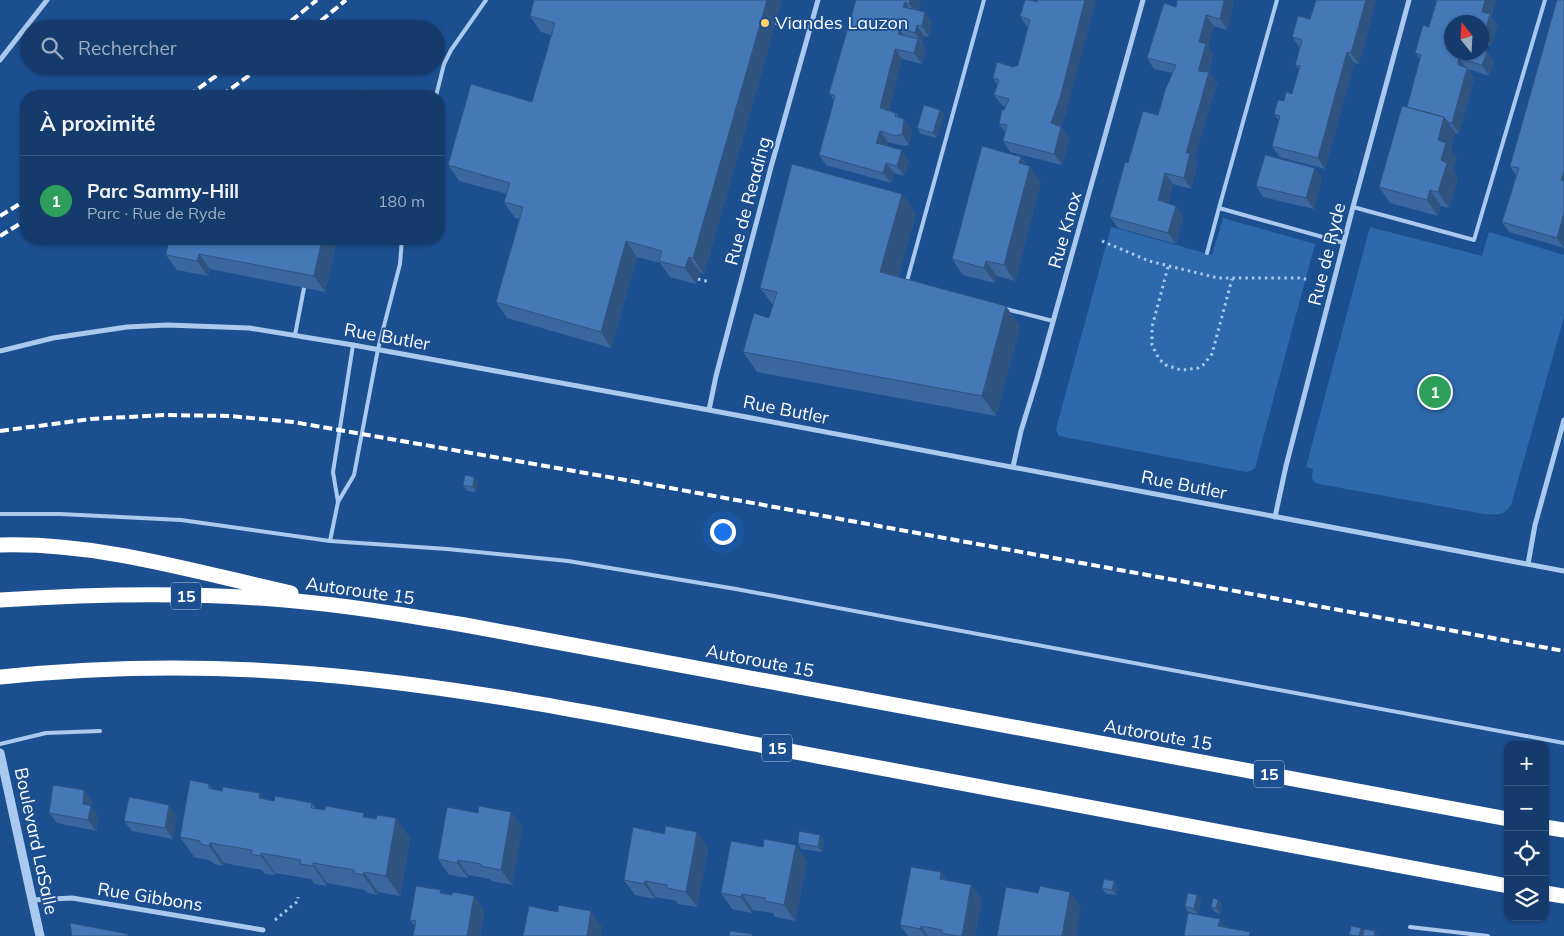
<!DOCTYPE html>
<html lang="fr">
<meta charset="utf-8">
<style>
body{margin:0;font-family:Mulish,sans-serif;background:#214673;color:#f1f3f6}
.controls{position:absolute;right:15px;bottom:15px;display:grid;overflow:hidden;border-radius:10px;box-shadow:0 1px 4px #0004}
.controls button{width:45px;height:45px;display:grid;place-items:center;padding:0;border:0;border-bottom:1px solid #33557e;background:#143b6b;color:#f1f3f6;font:25px sans-serif}
.compass{position:absolute;left:1444px;top:15px;width:45px;height:45px;border-radius:50%;background:#143b6b;box-shadow:0 1px 4px #0004;rotate:342deg}
.you{position:absolute;left:722px;top:531px;width:18px;height:18px;margin:-12px;border:4px solid #fff;border-radius:50%;background:#1a73e8;box-shadow:0 0 0 8px #1a73e833}
.badge{display:grid;place-items:center;width:32px;height:32px;border-radius:50%;background:#ea580c;color:#fff;font-size:16px;font-weight:700}
.pin{position:absolute;translate:-50% -50%;border:2px solid #fff;box-shadow:0 1px 5px #0006}
.list{margin:0;padding:0;list-style:none}
h2{display:flex;justify-content:space-between;align-items:center;height:65px;margin:0;padding:0 20px;font-size:21px}
h2 small{font-size:16px;font-weight:400;color:#9dadc1}
.list li{display:grid;grid-template-columns:32px 1fr auto;gap:15px;align-items:center;box-sizing:border-box;height:90px;padding:0 20px;border-top:1px solid #33557e}
.list b{display:block;font-size:19px;white-space:nowrap}
.list p{margin:0;font-size:16px;white-space:nowrap;color:#9dadc1}
.list em{font-size:16px;font-style:normal;color:#9dadc1}
.icon{flex:none;width:28px;height:28px;fill:none;stroke:currentColor;stroke-width:2;stroke-linecap:round;stroke-linejoin:round}
.map{position:relative;flex:none;width:1564px;height:936px;overflow:hidden}
.search{position:absolute;background:#143b6b;box-shadow:0 1px 4px #0004;left:20px;top:20px;width:425px;height:55px;display:flex;align-items:center;gap:12px;box-sizing:border-box;padding:0 18px;border-radius:28px;color:#9dadc1;font-size:19px}
.panel{position:absolute;background:#143b6b;box-shadow:0 1px 4px #0004;left:20px;top:90px;width:425px;height:155px;border-radius:20px}
.map>svg:first-child{display:block}
.green{fill:#2e69ad}
.lines{fill:none;stroke-linecap:round;stroke-linejoin:round}
.path{stroke:#a9c9ee;stroke-width:3;stroke-dasharray:2.5 4;stroke-linecap:butt}
.service{stroke:#a9c9ee;stroke-width:4}
.minor{stroke:#a9c9ee;stroke-width:5}
.tertiary{stroke:#a9c9ee;stroke-width:9}
.motorway{stroke:#fff;stroke-width:15}
.rail{stroke:#fff;stroke-width:4;stroke-dasharray:9 4;stroke-linecap:butt}
.wall{fill:#3a679d}
.shaded-wall{fill:#305480}
.building{fill:#4478b7;stroke:#305480}
.poi-dot{fill:#ffd166;stroke:#1b4f8f;stroke-width:2}
.labels{text-anchor:middle;stroke-width:4;stroke-linejoin:round;paint-order:stroke}
.shield{fill:#1b4f8f;stroke:#bbcadd;stroke-width:1}
.shield-label{font-size:16px;font-weight:bold;fill:#fff}
.poi-label{font-size:18px;fill:#fff;stroke:#1b4f8f;text-anchor:start}
.street-label{font-size:18px;fill:#fff;stroke:#1b4f8f}
</style>
<div class="map">
<svg width="1564" height="936" viewBox="0 0 1564 936">
<rect width="100%" height="100%" fill="#1b4f8f"/>
<path class="green" d="M1223,218L1315,244L1255,468L1251,471L1246,472L1059,436L1056,430L1057,425L1111,227L1212,255Z
M1370,227L1482,256L1489,232L1564,255V317L1511,505C1504,516 1496,515 1484,514L1319,484L1314,482L1312,478L1313,469L1306,467Z"/>
<g class="lines">
<path class="path" d="M775,23L781,24
M1102,241L1149,261L1218,278H1301L1310,280
M1168,267L1152,327V345L1159,359L1166,365L1181,370L1198,368L1203,365L1212,354L1232,279
M698,279L710,282
M275,920L298,901V897"/>
<path class="service" d="M1277,0L1219,208L1344,243
M436,96L444,64L451,50L486,0
M1353,207L1474,240L1545,0
M1207,253L1219,208
M908,281H907L984,0
M1006,309L1053,321
M295,335L304,288
M338,502L333,472L353,345
M0,514H60L181,520L330,541L447,549L568,561L736,589L1564,743
M330,541L338,502L354,475L378,349L400,264L402,239
M0,744L46,733L100,731
M1410,927L1488,936"/>
<path class="minor" d="M0,60L47,0
M0,351L53,338L127,327L167,325L249,328L353,345L709,410L1564,571
M709,410L716,376L771,167L818,0
M1013,467L1021,431L1037,379L1143,0
M1275,517L1286,466L1353,207L1409,0
M1528,564L1535,525L1564,420
M32,900L72,898L263,930"/>
<path class="tertiary" d="M0,753L40,936"/>
<path class="motorway" d="M0,545C98,542 196,572 291,593
M0,600C95,594 190,592 285,600C345,605 405,615 465,625L1508,819
M0,677C104,666 210,665 314,674C480,688 643,723 806,754C1040,798 1274,842 1508,886
M1545,827L1564,830
M1545,893L1564,896"/>
<path class="rail" d="M281,29L317,0
M311,29L346,0
M188,96L230,66
M221,96L262,66
M0,216L26,200
M0,236L26,220
M0,431L91,419L164,415L230,416L293,422L643,483L1564,651"/>
</g>
<path class="wall" d="M534,0H782L704,274L700,272L696,284L670,277L660,263L637,257L611,348L507,318L496,302L519,219L515,218L504,202L507,194L459,181L448,165L532,102L551,35L541,32L530,16Z
M856,0H921L918,11L925,12L932,23L929,37L924,36L922,43L926,49L922,64L902,59L889,111L896,113L899,117L912,130L909,145L903,146L888,142L887,146L909,161L904,176L894,173L891,183L826,165L819,155L834,101L829,93Z
M1025,0L1067,109L1061,127L1069,138L1062,165L1010,152L1003,141L1005,132L999,124L1006,107L1002,105L994,95L997,85L993,78L1018,65L1028,27H1027L1020,16Z
M1177,0H1234L1227,30L1214,26L1208,46L1213,55L1209,72L1217,83L1194,160L1197,164L1191,189L1173,184L1168,203L1176,206L1183,216L1176,244L1118,228L1110,217L1128,163L1158,115L1172,73L1154,69L1147,58L1176,7Z
M1316,0H1376L1359,64L1354,63L1325,169L1280,157L1272,146L1279,121L1274,114L1284,101L1292,94L1299,69L1295,65L1300,48L1292,37L1310,19Z
M1435,0H1496L1491,17L1497,25L1491,46L1482,43V22L1452,52L1482,44L1494,62L1489,76L1468,69L1474,79L1459,134L1455,133L1451,150L1457,158L1453,171L1458,178L1449,208L1441,206L1438,216L1390,203L1379,187L1407,107L1420,59L1415,53L1429,27L1436,2Z
M1564,0V248L1509,232L1502,222L1516,175L1510,166Z
M940,110L944,115L937,138L921,134L917,128Z
M1021,157L1027,165L1041,182L1015,281L997,276L995,283L963,275L952,259Z
M1322,178L1314,209L1263,197L1256,186Z
M902,194L916,214L898,277L1020,326L996,416L757,372L743,352L769,318L773,305L760,288Z
M337,239L325,292L210,269L208,276L177,270L166,255Z
M478,482L476,492L467,491L463,485Z
M209,784L212,789L274,801L312,803L316,809L367,817L410,838L400,896L378,892L377,895L368,893L365,890L327,883V886L314,884L311,879L275,873V875L265,874L262,870L224,863L223,866L214,864L211,861L194,857L180,837Z
M84,790L92,801L91,807L98,817L96,831L57,823L49,813Z
M511,812L522,827L512,885L492,881L490,879L468,875V878L449,875L438,859L478,813Z
M177,816L173,839L132,831L124,821Z
M824,840L822,852L801,849L798,843Z
M708,847L697,907L678,904L676,901L656,897L655,899L635,895L624,880Z
M807,861L795,921L775,917L773,913L753,910L752,913L732,909L721,893Z
M941,872L947,880L971,885L982,900L975,936H908L900,925Z
M1114,881L1117,886L1116,895L1106,894L1102,888Z
M443,893L474,896L484,911L480,936H413L415,926L410,920Z
M1218,900L1222,905L1220,914L1215,912L1211,907Z
M1201,901L1198,914L1188,912L1185,906Z"/>
<path class="shaded-wall" d="M767,0H782L704,274L693,258Z
M910,0H921L917,14L909,4Z
M1085,0H1096L1067,109L1058,134L1051,123Z
M1224,0H1234L1227,30L1220,19Z
M1366,0H1376L1359,64L1351,53Z
M1485,0H1496L1491,17L1497,25L1491,46L1484,35L1482,12Z
M905,2L912,13L903,7Z
M925,12L932,23L929,37L922,26Z
M1206,15L1214,26L1208,46L1213,55L1206,82L1198,71L1199,42Z
M917,25L924,36L922,43L915,33Z
M899,28L906,39L898,34Z
M918,39L926,49L922,64L914,53Z
M1482,44L1494,62L1489,76L1482,65Z
M895,49L902,59L887,119L880,108Z
M1347,52L1354,63L1325,169L1318,158Z
M1459,58L1474,79L1459,134L1452,123L1458,65Z
M1209,72L1217,83L1194,160L1197,164L1191,189L1184,178L1186,153Z
M940,110L944,115L937,138L933,133Z
M1444,117L1455,132L1451,150L1457,158L1453,171L1458,178L1449,208L1438,192V140Z
M904,119L912,130L909,145L902,134Z
M1061,127L1069,138L1062,165L1054,154Z
M880,131L888,142L884,154L876,143Z
M902,150L909,161L904,176L897,166Z
M1021,157L1029,169L1030,166L1041,182L1015,281L1004,265L1019,163Z
M886,163L894,173L891,183L883,173Z
M1315,168L1322,178L1314,209L1306,198Z
M1564,171V184L1561,180Z
M1165,173L1173,184L1166,211L1158,200Z
M1430,190L1441,206L1438,216L1427,200Z
M902,194L916,214L894,292L880,272Z
M1176,206L1183,216L1176,244L1168,233Z
M1564,213V248L1557,238Z
M322,239H337L325,292L314,276Z
M626,241L637,257L611,348L601,332Z
M199,254L210,269L208,276L197,261Z
M689,257L700,272L696,284L685,268Z
M986,261L997,276L995,283L984,268Z
M1006,306L1020,326L996,416L982,396Z
M474,477L478,482L476,492L473,487Z
M84,790L92,801L91,807L98,817L96,831L88,820L83,804Z
M260,793L274,813L259,798Z
M169,805L177,816L173,839L165,828Z
M511,812L522,827L512,885L501,870Z
M396,818L410,838L400,896L386,876Z
M697,832L708,847L697,907L686,892Z
M820,835L824,840L822,852L818,847Z
M210,843L224,863L223,866L209,846Z
M796,845L807,861L795,921L784,905Z
M261,853L275,873V875L261,856Z
M458,860L468,875V878L457,863Z
M313,863L327,883V886L313,866Z
M364,872L378,892L377,895L363,875Z
M941,872L952,888L940,879Z
M645,881L656,897L655,899L644,884Z
M1114,881L1117,886L1116,895L1112,890Z
M971,885L982,900L975,936H962Z
M1070,892L1081,908L1076,936H1062Z
M742,894L753,910L752,913L741,897Z
M1197,895L1201,901L1198,914L1194,909Z
M474,896L484,911L480,936H467Z
M1218,900L1222,905L1220,914L1216,908Z
M591,911L602,927L601,936H587Z
M1220,919L1231,935L1218,926Z
M921,926L928,936H925L920,929Z
M1361,928L1365,933L1364,936H1359Z
M1375,931L1379,936H1374Z"/>
<path class="building" d="M534,0H767L693,258L689,257L685,268L659,261L662,251L626,241L601,332L496,302L523,207L504,202L510,183L448,165L471,84L532,102L555,23L530,16Z
M856,0H910L909,4L905,2L903,7L925,12L922,26L917,25L915,33L899,28L898,34L918,39L914,53L895,49L880,108L896,113L895,116L904,119L902,134L896,136L880,131L876,143L902,150L897,166L886,163L883,173L819,155L835,96L829,93Z
M1025,0H1030L1037,2V0H1085L1060,98L1051,123L1061,127L1054,154L1003,141L1007,125L999,124L1002,110H1004L1009,99L994,95L999,80L993,78L997,62L1013,67L1018,65L1030,20L1020,16Z
M1177,0H1224L1220,19L1206,15L1199,42L1206,44L1198,71L1209,72L1186,153H1190L1184,178L1165,173L1158,200L1176,206L1168,233L1110,217L1125,162L1128,163L1143,111L1158,115L1165,90L1176,65L1147,58L1164,3L1176,7Z
M1316,0H1366L1351,53L1347,52L1318,158L1272,146L1280,116L1274,114L1278,100L1284,101L1286,92L1292,94L1300,66L1295,65L1302,40L1292,37L1298,16L1310,19Z
M1437,0H1485L1482,12L1490,14L1484,35L1482,34V22H1452V52H1482V49L1487,52L1482,65L1459,58L1458,65L1467,68L1452,123L1448,122L1444,117L1407,107L1421,55L1415,53L1423,25L1429,27Z
M1557,0H1564V171L1561,180L1564,181V213L1557,238L1502,222L1519,168L1510,166Z
M366,89L386,94V96H364Z
M924,105L940,110L933,133L917,128Z
M1402,106L1444,117L1438,140L1446,143L1441,160L1447,163L1438,192L1430,190L1427,200L1379,187Z
M982,146L1021,157L1019,163L1030,166L1004,265L986,261L984,268L952,259Z
M1265,155L1315,168L1306,198L1256,186Z
M792,164L902,194L880,272L1006,306L982,396L743,352L754,313L769,318L777,292L760,288Z
M169,239H322L314,276L199,254L197,261L166,255Z
M465,475L474,477L473,487L463,485Z
M190,780L209,784L208,788L222,791L223,787L260,793L259,798L274,801L275,796L312,803L311,808L325,810L326,806L364,813L363,817L376,819L377,815L396,818L386,876L364,872L363,875L354,873V870L313,863V866L300,864L301,860L261,853V856L251,854L252,850L210,843L209,846L200,844V841L180,837Z
M53,785L84,790L83,804L91,806L88,820L49,813Z
M129,797L169,805L165,828L124,821Z
M479,806L511,812L501,870L481,866V864L458,860L457,863L438,859L447,807L478,813Z
M666,826L697,832L686,892L667,888V885L645,881L644,884L624,880L633,827L664,834Z
M799,831L820,835L818,847L798,843Z
M764,839L796,845L784,905L765,901V898L742,894L741,897L721,893L731,841L763,847Z
M911,867L941,872L940,879L971,885L962,936H956L942,933V930L921,926L920,929L900,925Z
M1104,879L1114,881L1112,890L1102,888Z
M416,886L441,890L440,893L452,895L453,892L474,896L467,936H413L416,921L410,920Z
M1040,886L1070,892L1062,936H997L1006,887L1038,893Z
M1188,893L1197,895L1194,909L1185,906Z
M1213,898L1218,900L1216,908L1211,907Z
M558,905L591,911L587,936H523L529,906L558,912Z
M1188,913L1220,919L1218,926L1250,932L1249,936H1184Z
M70,923L128,934V936H72Z
M1351,926L1361,928L1359,936L1349,935Z
M1364,929L1375,931L1374,936H1363Z
M730,931L752,934V936H729Z"/>
<circle class="poi-dot" cx="765" cy="23" r="5"/>
<g class="labels">
<g class="shield">
<rect x="171" y="582.5" width="30" height="27" rx="4"/>
<rect x="762" y="734.5" width="30" height="27" rx="4"/>
<rect x="1254" y="760.5" width="30" height="27" rx="4"/>
</g>
<g class="shield-label">
<text x="186" y="602">15</text>
<text x="777" y="754">15</text>
<text x="1269" y="780">15</text>
</g>
<g class="poi-label">
<text x="775" y="29">Viandes Lauzon</text>
</g>
<g class="street-label">
<text transform="translate(748 201) rotate(-75)" y="6">Rue de Reading</text>
<text transform="translate(1065 230) rotate(-74)" y="6">Rue Knox</text>
<text transform="translate(1327 254) rotate(-76)" y="6">Rue de Ryde</text>
<text transform="translate(387 337) rotate(10)" y="6">Rue Butler</text>
<text transform="translate(786 410) rotate(11)" y="6">Rue Butler</text>
<text transform="translate(1184 485) rotate(11)" y="6">Rue Butler</text>
<text transform="translate(360 591) rotate(8)" y="6">Autoroute 15</text>
<text transform="translate(760 661) rotate(11)" y="6">Autoroute 15</text>
<text transform="translate(1158 735) rotate(10)" y="6">Autoroute 15</text>
<text transform="translate(36 841) rotate(78)" y="6">Boulevard LaSalle</text>
<text transform="translate(150 897) rotate(9)" y="6">Rue Gibbons</text>
</g>
</g>
</svg>
<div class="controls">
<button>+</button>
<button>−</button>
<button><svg class="icon" aria-label="locate" viewBox="0 0 24 24"><circle cx="12" cy="12" r="6"/><path d="M12 2v4M12 18v4M2 12h4M18 12h4"/></svg></button>
<button><svg class="icon" aria-label="layers" viewBox="0 0 24 24"><path d="M12 4l9 5-9 5-9-5zM3 14l9 5 9-5"/></svg></button>
</div>
<svg class="compass" viewBox="-18 -18 36 36"><path d="M0-13l5 13h-10z" fill="#e53935"/><path d="M0 13l5-13h-10z" fill="#9dadc1"/></svg>
<div class="you"></div>
<div class="pin badge" style="left:1435px;top:392px;background:#2e9e5b">1</div>
<div class="search"><svg class="icon" aria-label="search" viewBox="0 0 24 24"><circle cx="10" cy="10" r="6"/><path d="M15 15l6 6"/></svg>Rechercher</div>
<section class="panel">
<h2>À proximité<small></small></h2>
<ul class="list">
<li><span class="badge" style="background:#2e9e5b">1</span><div><b>Parc Sammy-Hill</b><p>Parc · Rue de Ryde</p></div><em>180 m</em></li>
</ul>
</section>
</div>
